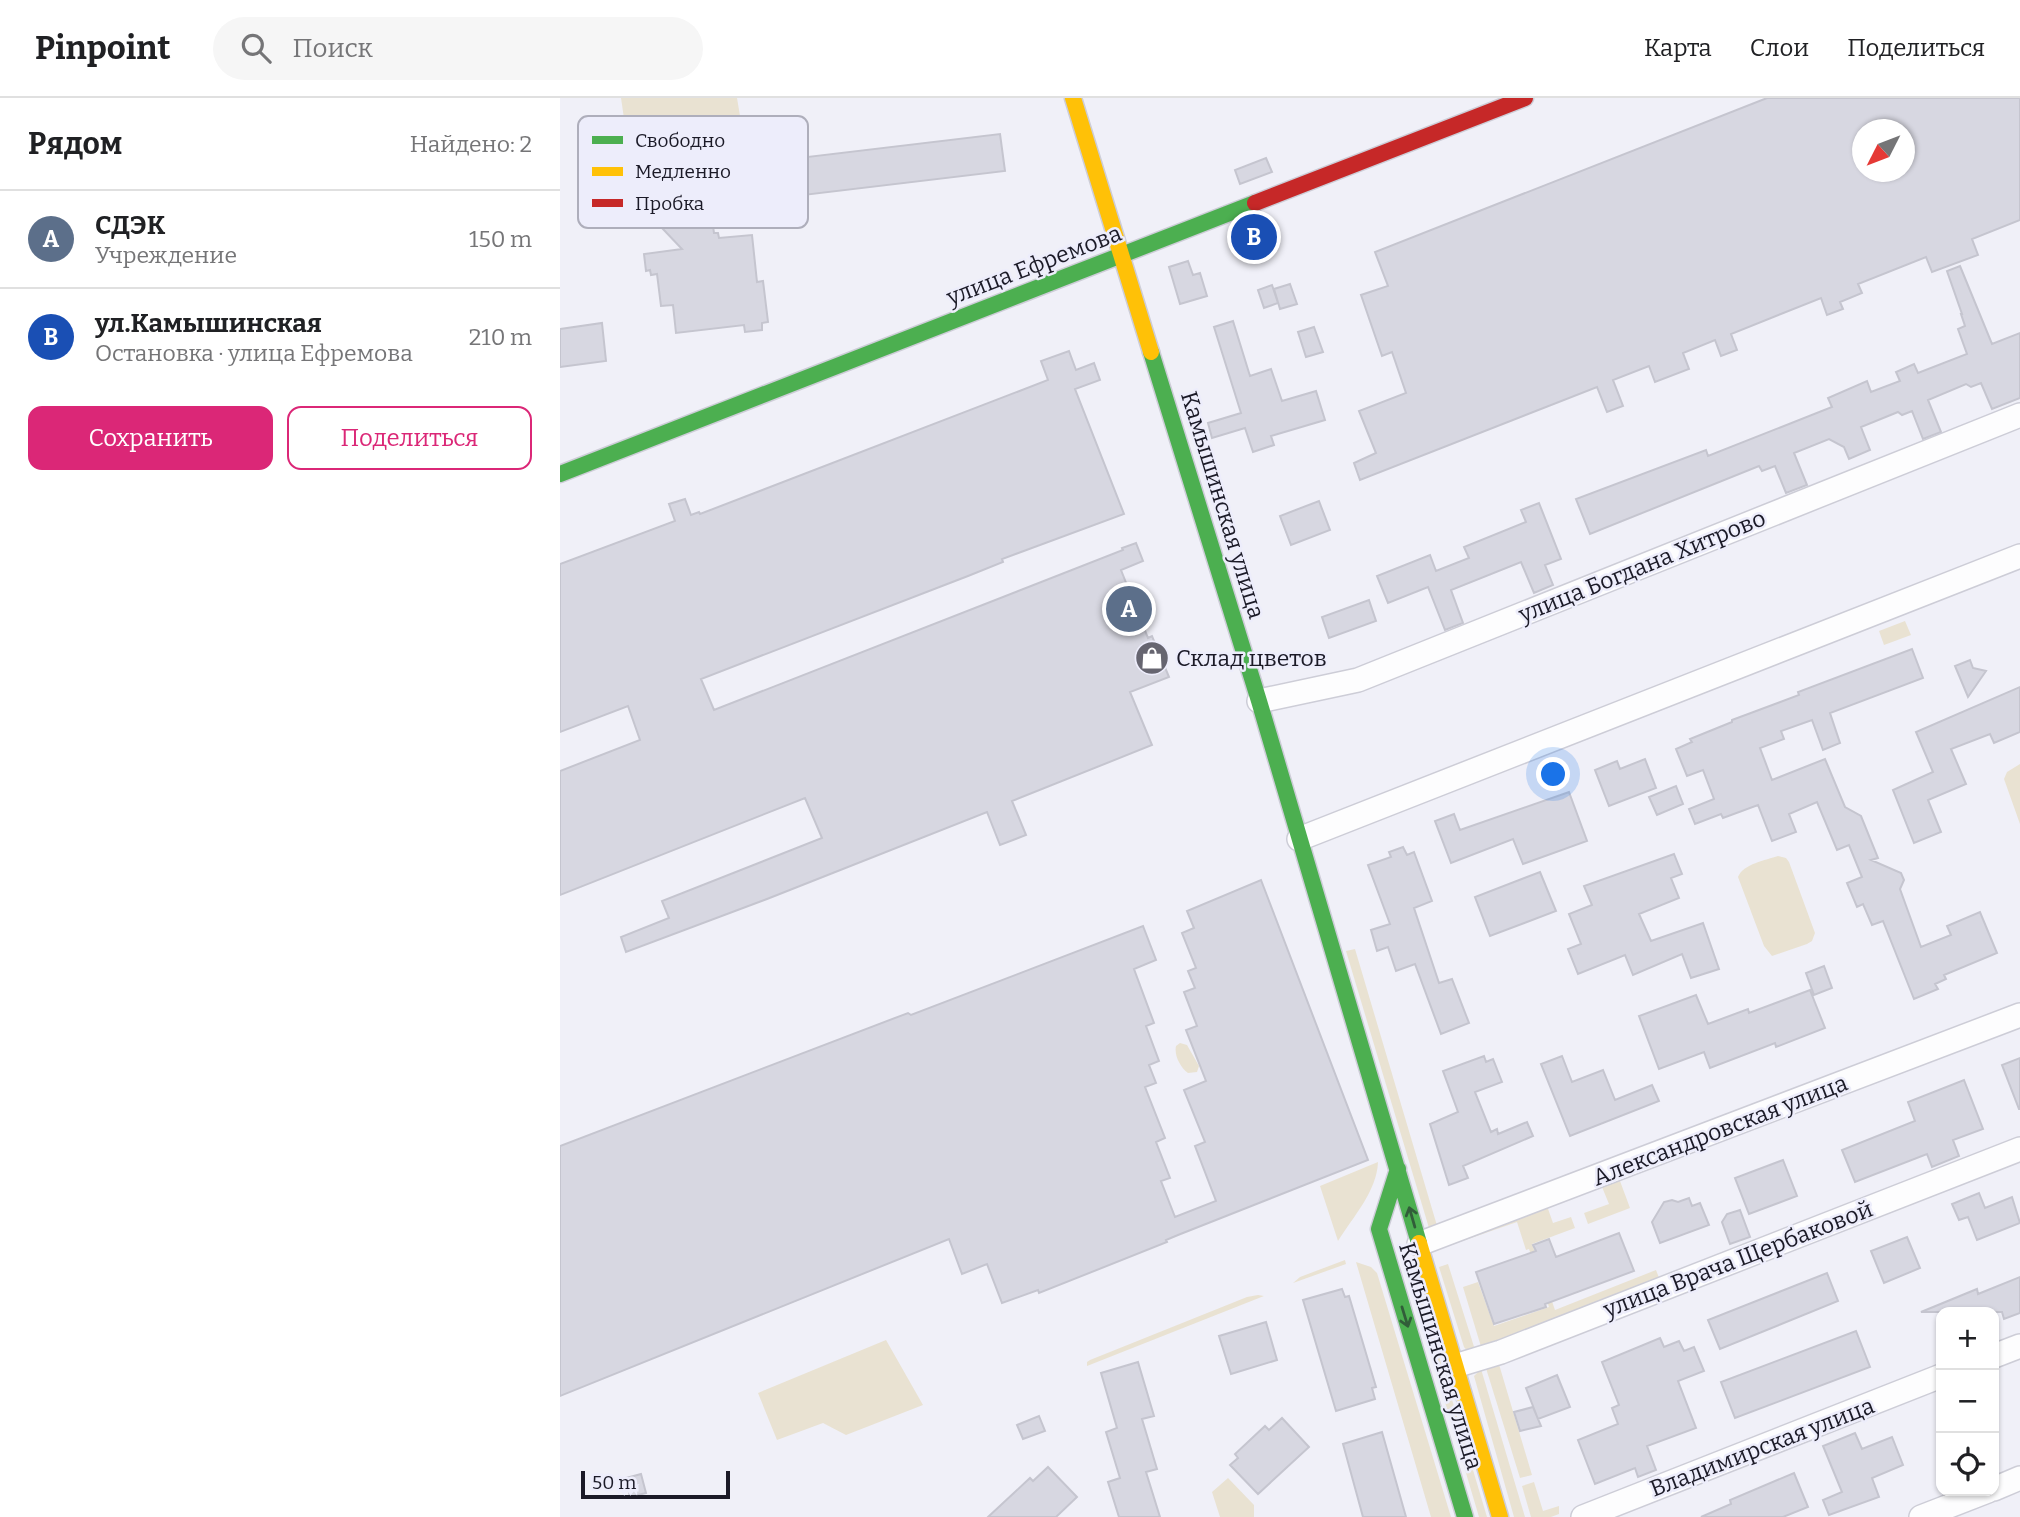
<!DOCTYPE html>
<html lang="ru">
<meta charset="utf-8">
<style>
body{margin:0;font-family:Bitter,serif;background:#f6f6f6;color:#202124}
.controls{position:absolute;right:21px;bottom:21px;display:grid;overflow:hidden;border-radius:14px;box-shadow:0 2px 5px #0004}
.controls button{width:63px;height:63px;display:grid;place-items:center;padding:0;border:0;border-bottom:2px solid #e0e0e0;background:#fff;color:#202124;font:35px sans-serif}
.compass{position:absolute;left:1292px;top:21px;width:63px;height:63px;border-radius:50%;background:#fff;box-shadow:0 2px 5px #0004;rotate:228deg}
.scale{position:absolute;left:21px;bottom:18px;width:149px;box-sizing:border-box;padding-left:7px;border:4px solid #1b1a27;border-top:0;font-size:19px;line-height:24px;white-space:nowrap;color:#1b1a27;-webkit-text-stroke:5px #ededfb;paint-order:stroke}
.you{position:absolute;left:994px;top:677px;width:24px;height:24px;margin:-18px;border:5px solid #fff;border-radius:50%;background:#1a73e8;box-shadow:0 0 0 10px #1a73e833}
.badge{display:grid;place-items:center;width:46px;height:46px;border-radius:50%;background:#db2777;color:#fff;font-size:23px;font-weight:700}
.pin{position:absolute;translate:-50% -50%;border:4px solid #fff;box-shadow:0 2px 7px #0006}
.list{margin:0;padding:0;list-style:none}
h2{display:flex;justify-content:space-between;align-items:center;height:91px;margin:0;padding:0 28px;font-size:30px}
h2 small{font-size:23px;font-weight:400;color:#757577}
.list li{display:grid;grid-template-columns:46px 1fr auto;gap:21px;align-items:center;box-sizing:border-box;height:98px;padding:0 28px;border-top:2px solid #e0e0e0}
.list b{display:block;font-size:26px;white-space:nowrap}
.list p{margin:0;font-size:23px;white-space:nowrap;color:#757577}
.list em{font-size:23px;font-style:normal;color:#757577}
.actions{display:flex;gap:14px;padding:21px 28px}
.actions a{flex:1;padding:16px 0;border:2px solid #db2777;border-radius:14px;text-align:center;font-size:24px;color:#db2777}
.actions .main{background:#db2777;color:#fff}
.icon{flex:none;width:38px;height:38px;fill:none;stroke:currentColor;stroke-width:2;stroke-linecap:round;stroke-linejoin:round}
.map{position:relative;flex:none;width:1460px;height:1419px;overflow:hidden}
header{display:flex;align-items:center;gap:42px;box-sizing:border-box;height:98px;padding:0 35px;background:#fff;border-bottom:2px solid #e0e0e0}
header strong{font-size:33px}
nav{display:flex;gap:38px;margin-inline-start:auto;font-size:24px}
.search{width:490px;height:63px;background:#f6f6f6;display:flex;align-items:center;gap:18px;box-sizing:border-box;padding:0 24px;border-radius:38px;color:#757577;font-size:26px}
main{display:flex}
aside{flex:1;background:#fff}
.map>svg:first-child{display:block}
.green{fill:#e9e2d2}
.building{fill:#d7d7e1;stroke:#c5c5cf;stroke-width:2;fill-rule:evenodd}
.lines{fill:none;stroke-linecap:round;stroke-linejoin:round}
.street-casing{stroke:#cdcdd7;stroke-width:26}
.fast-casing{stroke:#cdcdd7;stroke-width:19}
.slow-casing{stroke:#cdcdd7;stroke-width:19}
.jam-casing{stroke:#cdcdd7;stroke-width:19}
.street{stroke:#fdfdfe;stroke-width:23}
.fast{stroke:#4caf50;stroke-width:16}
.slow{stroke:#ffc107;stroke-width:16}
.jam{stroke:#c62828;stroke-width:16}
.oneway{stroke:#315d39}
.labels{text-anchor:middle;stroke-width:5;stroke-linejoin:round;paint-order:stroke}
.street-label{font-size:23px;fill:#1b1a27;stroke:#ededfb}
.poi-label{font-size:23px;fill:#1b1a27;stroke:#ededfb;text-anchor:start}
.key{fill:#ededfb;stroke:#aeaebb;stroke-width:2}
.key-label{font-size:19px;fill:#1b1a27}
</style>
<header>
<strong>Pinpoint</strong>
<div class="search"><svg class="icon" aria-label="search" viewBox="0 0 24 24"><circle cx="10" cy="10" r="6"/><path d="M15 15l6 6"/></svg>Поиск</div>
<nav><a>Карта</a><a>Слои</a><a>Поделиться</a></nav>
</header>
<main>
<aside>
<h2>Рядом<small>Найдено: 2</small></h2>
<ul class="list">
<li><span class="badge" style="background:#5c6f8a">A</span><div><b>СДЭК</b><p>Учреждение</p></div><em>150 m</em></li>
<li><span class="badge" style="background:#1a4fb4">B</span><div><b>ул.Камышинская</b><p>Остановка · улица Ефремова</p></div><em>210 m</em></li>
</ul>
<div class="actions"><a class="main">Сохранить</a><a>Поделиться</a></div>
</aside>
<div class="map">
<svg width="1460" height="1419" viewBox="0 0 1460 1419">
<rect width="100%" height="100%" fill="#f0f0f8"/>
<path class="green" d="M61,0H177L180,18L66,34Z
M1345,523L1351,537L1324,547L1319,533Z
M1460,666V726L1444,681L1447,674Z
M1218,758L1226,760L1229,764L1255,835L1252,843L1247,846L1212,858L1204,848L1178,779C1183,766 1206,762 1218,758Z
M795,851L878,1131L869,1130L786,853Z
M620,945L627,947L639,968L637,974L628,975C620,969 614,957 616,948Z
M818,1064C817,1093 793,1119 778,1143L760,1088Z
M1060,1083L1070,1110L1028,1126L1024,1115L1049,1106L1042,1089Z
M987,1108L993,1125L1011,1119L1015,1130L972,1146L995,1212L1096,1172L1101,1185L922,1252L903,1189L918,1184L934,1228L989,1209L969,1151L966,1152L957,1124L891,1147L890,1145Z
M785,1162L786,1166L733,1185L740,1179Z
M796,1164L811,1169L817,1175L891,1419H871Z
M888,1166L916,1255L908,1254L904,1249L879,1169Z
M854,1174L927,1419H919L847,1176Z
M698,1197L704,1198L527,1268V1264L530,1262L687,1199Z
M326,1242L363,1307L286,1337L263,1325L217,1342L198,1295Z
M938,1263L972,1377L960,1380L925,1267Z
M921,1271L965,1419H954L914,1278Z
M668,1380L694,1407V1419H660L652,1394Z
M974,1384L983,1413L999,1408V1416L991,1419H971L962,1388Z"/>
<path class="building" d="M1207,0H1460V122L1412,141L1418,157L1372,174L1366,159L1298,186L1302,195L1280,204L1283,211L1267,217L1261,200L1171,236L1177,252L1161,258L1155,242L1123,255L1129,271L1095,284L1089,268L1053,282L1063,308L1047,314L1037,289L800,382L794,365L816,355L799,313L846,295L832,254L822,258L801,197L828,188L815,154ZM1303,32H1345V74H1303Z
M440,36L445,73L210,101L205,64Z
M706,60L712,74L680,86L675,72Z
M143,93L147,128H153L154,135H158L159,140L192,137L197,184L203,183L208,224L202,225V232L185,234L184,227L116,235L113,207L101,208L97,176L91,177L90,172L86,173L84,156L122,151L102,130L101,117L97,118L95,99Z
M628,163L633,177L640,175L647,198L620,206L609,169Z
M1400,168L1432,246L1460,235V300L1432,311L1421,285L1411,289L1406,286L1368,302L1381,334L1363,341L1352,313L1342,317L1338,314L1301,329L1310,352L1289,361L1284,349L1269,341L1234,355L1247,387L1226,395L1215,368L1202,373L1199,368L1030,436L1016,401L1146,352L1148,358L1272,309L1268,300L1307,283L1311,294L1340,283L1336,274L1354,266L1358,275L1407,256L1398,231L1405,228L1401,216H1402L1387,173Z
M730,186L737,206L720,211L714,191Z
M712,187L718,205L704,210L698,192Z
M673,223L690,278L711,271L722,303L756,293L765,322L711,338L714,347L693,354L685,330L652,340L648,325L681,315L654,229Z
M42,225L46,263L0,269V231Z
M754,229L763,254L746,259L738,234Z
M509,253L516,272L534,265L540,282L515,291L564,416L442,461L443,464L408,478L141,581L154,612L563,452L562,450L576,445L583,463L561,472L588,540L592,538L609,579L570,594L592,647L452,703L466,737L440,747L427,714L207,801L66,854L61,839L109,820L102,803L262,740L245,700L0,797V673L80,642L68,608L0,634V466L115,423L109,406L125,401L131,417L139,414L140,416L488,282L481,263Z
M759,403L770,432L731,447L720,418Z
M979,405L1001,461L985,467L993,487L974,495L961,464L891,492L903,525L885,532L868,489L828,505L817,478L870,457L876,473L909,460L904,449L966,424L961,412Z
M809,502L816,523L769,540L762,519Z
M1352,551L1363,580L1270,615L1280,645L1263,652L1252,622L1221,633L1224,641L1200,650L1212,682L1265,661L1285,709L1301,718L1318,760L1311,762L1341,775L1344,782L1340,791L1361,849L1391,837L1387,828L1420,814L1437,855L1384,877L1386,881L1375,886L1378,891L1354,901L1323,823L1312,827L1303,806L1297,809L1287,785L1302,779L1289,747L1277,752L1257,704L1229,716L1236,734L1212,743L1198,707L1163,720L1161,716L1135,726L1129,711L1154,701L1143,672L1127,678L1116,651L1132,644L1130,641L1172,624V622L1239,597L1238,594Z
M1410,562L1413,570L1426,573L1408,599L1395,568Z
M1460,589V634L1434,645L1430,636L1391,651L1406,686L1368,702L1381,734L1354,745L1333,692L1373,674L1356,634Z
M1085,661L1096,690L1049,708L1035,672L1057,663L1060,671Z
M1116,688L1123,706L1097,717L1089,699Z
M1009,694L1027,743L963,766L953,741L891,765L875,723L894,716L900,732Z
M843,749L847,757L854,754L872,803L854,810L879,885L892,881L909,925L881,936L855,866L836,873L828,849L817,853L811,832L830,826L808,767L831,759L829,754Z
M1114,756L1122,776L1111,780L1119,800L1079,816L1091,843L1143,825L1159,871L1131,880L1122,856L1073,877L1065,857L1018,876L1008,851L1021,846L1009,816L1032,807L1024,788Z
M980,774L996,813L930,838L915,799Z
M701,782L808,1062L618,1137L606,1142L607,1144L479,1195L478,1192L442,1205L427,1166L402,1176L389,1141L0,1298V1048L348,915L351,917L583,828L596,862L574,871L594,925L586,928L599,963L589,967L596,985L585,989L605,1040L596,1044L610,1080L601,1083L615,1119L656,1103L635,1048L645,1044L624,992L646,983L626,932L637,928L624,894L635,890L628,873L636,870L622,835L634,830L627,813Z
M1264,868L1272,890L1254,897L1246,875Z
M1250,892L1265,930L1216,949L1215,945L1150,970L1144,954L1099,971L1079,918L1136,897L1148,926L1188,911L1189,915Z
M924,958L926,964L933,961L942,984L915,994L931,1034L937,1031L938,1036L967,1024L973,1038L903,1068L908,1080L889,1087L870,1026L898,1014L883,973Z
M1002,958L1012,984L1043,972L1055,1002L1092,987L1099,1003L1010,1038L981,966Z
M1460,960V1011H1459L1442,967Z
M1404,982L1423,1031L1393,1042L1399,1058L1372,1069L1367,1056L1295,1084L1282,1052L1355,1023L1348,1004Z
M1223,1062L1237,1098L1189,1116L1175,1080Z
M1419,1095L1425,1110L1452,1099L1460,1125L1417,1142L1408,1119L1399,1122L1392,1106Z
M1129,1100L1132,1108L1140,1105L1149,1127L1100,1145L1092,1124L1104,1104L1112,1102L1118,1104Z
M1180,1112L1190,1139L1170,1146L1162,1124L1167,1116Z
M1059,1135L1074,1173L985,1206L986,1209L934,1226L916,1174L976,1153L973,1147L989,1141L996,1159Z
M1347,1139L1360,1170L1324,1185L1311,1153Z
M1267,1175L1278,1203L1160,1251L1148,1222Z
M1460,1179V1215L1444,1221L1442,1214H1361L1417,1191L1418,1196Z
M782,1191L785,1199L789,1198L816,1289L812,1290L815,1301L776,1313L743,1202Z
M706,1224L717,1262L671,1276L659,1238Z
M1296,1233L1310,1269L1175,1320L1161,1284Z
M1100,1240L1104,1249L1119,1243L1124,1253L1134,1249L1144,1273L1118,1283L1136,1330L1087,1348L1096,1372L1078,1379L1075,1370L1035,1386L1018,1342L1058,1326L1052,1310L1059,1307L1042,1264Z
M578,1264L594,1318L582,1321L597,1371L586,1374L600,1419H559L548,1384L560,1380L546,1334L557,1330L541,1275Z
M997,1277L1010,1309L978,1321L966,1290Z
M973,1309L981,1328L960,1333L954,1314Z
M479,1318L485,1333L463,1341L457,1327Z
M722,1320L749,1349L698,1396L670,1367L678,1360L675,1356L705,1328L709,1332Z
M822,1334L846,1419H803L783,1346Z
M1295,1335L1302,1351L1332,1339L1343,1367L1312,1380L1319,1399L1269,1417L1263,1402L1282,1394L1263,1348Z
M488,1369L517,1399L496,1419H428L470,1380L473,1383Z
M1234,1375L1248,1409L1223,1419H1141L1171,1406L1170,1402Z
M81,1376L86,1395L70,1399L66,1380Z"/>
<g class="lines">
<g class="street-casing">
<path id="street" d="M699,603L798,582L1460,317
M739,741L1460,458
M859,1146L1460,917
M1434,1258L1460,1248
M895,1268L941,1254L1460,1051
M1434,1391L1460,1380
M1023,1419L1381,1278
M1361,1419L1428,1393"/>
</g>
<g class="fast-casing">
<path id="fast" d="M591,254L699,603L859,1145
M0,376L695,105
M838,1071L819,1131L905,1419"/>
</g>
<g class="slow-casing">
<path id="slow" d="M513,0L591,254
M859,1145L940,1419"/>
</g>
<g class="jam-casing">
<path id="jam" d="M695,105L965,0"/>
</g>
<use href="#street" class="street"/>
<use href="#fast" class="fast"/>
<use href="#slow" class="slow"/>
<use href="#jam" class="jam"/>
</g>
<defs><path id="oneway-shaft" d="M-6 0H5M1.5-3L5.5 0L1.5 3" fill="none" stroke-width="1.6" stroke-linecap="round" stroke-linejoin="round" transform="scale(1.75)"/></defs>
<g class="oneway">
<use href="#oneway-shaft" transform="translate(852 1119) rotate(-106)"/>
<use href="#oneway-shaft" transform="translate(845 1219) rotate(73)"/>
</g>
<defs>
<g id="shop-disc" transform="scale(1.75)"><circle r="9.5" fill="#666570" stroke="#ededfb"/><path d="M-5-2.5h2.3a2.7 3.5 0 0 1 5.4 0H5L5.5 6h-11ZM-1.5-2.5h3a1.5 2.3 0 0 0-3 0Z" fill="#fff"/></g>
</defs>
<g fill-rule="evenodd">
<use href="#shop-disc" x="592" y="560"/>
</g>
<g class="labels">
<g class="street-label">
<text transform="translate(474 167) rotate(-21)" y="8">улица Ефремова</text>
<text transform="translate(663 407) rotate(73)" y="8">Камышинская улица</text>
<text transform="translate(1082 468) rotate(-22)" y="8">улица Богдана Хитрово</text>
<text transform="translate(1160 1032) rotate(-21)" y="8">Александровская улица</text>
<text transform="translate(1178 1161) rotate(-21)" y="8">улица Врача Щербаковой</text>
<text transform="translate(881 1258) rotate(73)" y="8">Камышинская улица</text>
<text transform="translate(1202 1349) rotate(-21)" y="8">Владимирская улица</text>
</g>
<g class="poi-label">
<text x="616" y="568">Склад цветов</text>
</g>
</g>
<rect x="18" y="18" width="230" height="112" rx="10" class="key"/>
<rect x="32" y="38" width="31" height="8" fill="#4caf50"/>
<rect x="32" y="69" width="31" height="9" fill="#ffc107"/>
<rect x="32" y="101" width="31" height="8" fill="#c62828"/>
<g class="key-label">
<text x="75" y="49">Свободно</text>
<text x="75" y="80">Медленно</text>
<text x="75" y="112">Пробка</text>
</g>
</svg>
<div class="controls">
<button>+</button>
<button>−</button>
<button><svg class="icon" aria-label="locate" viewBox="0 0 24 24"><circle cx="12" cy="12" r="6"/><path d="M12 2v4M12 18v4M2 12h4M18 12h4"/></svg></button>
</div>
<svg class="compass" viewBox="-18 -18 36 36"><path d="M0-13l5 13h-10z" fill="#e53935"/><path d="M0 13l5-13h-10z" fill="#757577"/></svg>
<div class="scale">50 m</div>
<div class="you"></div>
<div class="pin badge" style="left:569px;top:511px;background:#5c6f8a">A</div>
<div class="pin badge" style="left:694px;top:139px;background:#1a4fb4">B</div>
</div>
</main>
